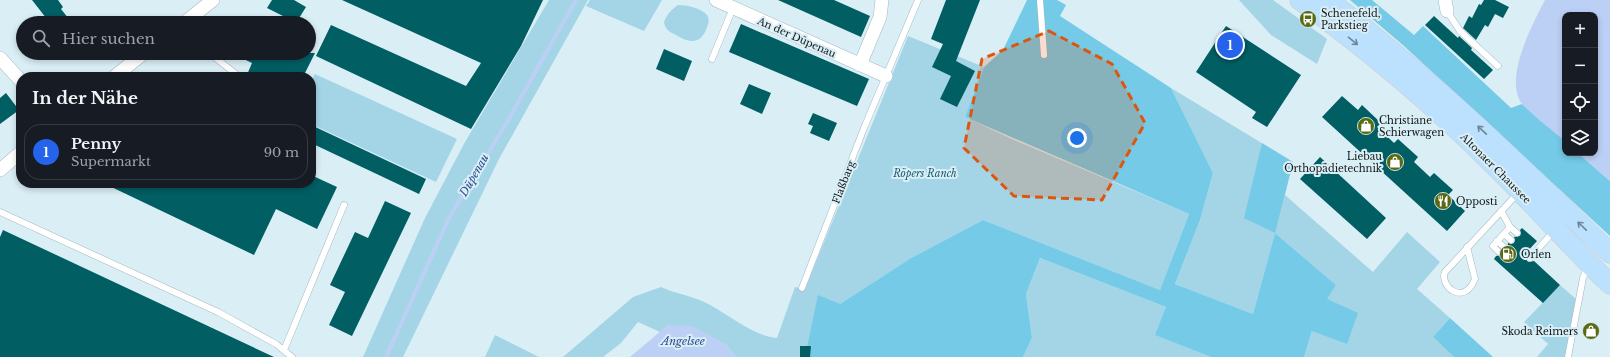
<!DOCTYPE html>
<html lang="de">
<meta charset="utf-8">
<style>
body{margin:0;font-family:"Libre Baskerville",serif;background:#20242c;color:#f1f3f6}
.controls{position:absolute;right:12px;top:12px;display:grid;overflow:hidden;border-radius:8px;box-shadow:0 2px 6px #0003}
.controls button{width:36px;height:36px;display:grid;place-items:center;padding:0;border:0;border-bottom:1px solid #363941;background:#171b24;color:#f1f3f6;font:20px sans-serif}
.you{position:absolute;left:1077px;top:138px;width:14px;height:14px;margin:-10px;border:3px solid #fff;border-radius:50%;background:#1a73e8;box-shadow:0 0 0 6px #1a73e833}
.badge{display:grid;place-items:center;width:26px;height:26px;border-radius:50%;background:#2563eb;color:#fff;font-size:13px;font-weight:700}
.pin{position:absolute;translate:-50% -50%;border:2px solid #fff;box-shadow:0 1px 4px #0006}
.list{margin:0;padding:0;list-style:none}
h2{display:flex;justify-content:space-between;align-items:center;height:52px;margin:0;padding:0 16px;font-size:17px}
h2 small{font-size:13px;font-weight:400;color:#9ea1a6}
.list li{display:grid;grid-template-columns:26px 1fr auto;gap:12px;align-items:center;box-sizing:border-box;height:56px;margin:0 8px 8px;padding:0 8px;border:1px solid #363941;border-radius:16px}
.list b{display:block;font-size:15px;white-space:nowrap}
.list p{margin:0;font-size:13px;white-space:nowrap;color:#9ea1a6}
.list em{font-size:13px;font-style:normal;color:#9ea1a6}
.icon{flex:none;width:22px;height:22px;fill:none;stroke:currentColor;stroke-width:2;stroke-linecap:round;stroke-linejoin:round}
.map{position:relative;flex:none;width:1610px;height:357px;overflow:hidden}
.search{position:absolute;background:#171b24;box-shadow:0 2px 6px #0003;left:16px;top:16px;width:300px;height:44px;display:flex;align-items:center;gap:10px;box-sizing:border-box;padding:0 14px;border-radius:22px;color:#9ea1a6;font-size:15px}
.panel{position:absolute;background:#171b24;box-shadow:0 2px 6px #0003;left:16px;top:72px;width:300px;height:116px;border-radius:16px}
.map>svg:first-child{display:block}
.green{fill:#a4d5e7}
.forest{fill:#74cae7}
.water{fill:#bcd0f5}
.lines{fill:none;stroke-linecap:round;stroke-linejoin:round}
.stream{stroke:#bcd0f5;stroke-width:4}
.building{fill:#015e63}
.lane-casing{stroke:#a5b8bf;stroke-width:7}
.street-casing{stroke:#a5b8bf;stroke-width:14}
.primary-casing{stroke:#cbcccd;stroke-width:21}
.lane{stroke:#fff;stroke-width:6}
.street{stroke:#fff;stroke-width:13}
.primary{stroke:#bbe1fe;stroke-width:20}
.oneway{stroke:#6e8797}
.marked{fill:#dd560d;fill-opacity:0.2;stroke:#dd560d;stroke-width:3;stroke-dasharray:8 5;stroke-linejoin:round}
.labels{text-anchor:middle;stroke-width:4;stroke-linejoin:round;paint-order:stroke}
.poi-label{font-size:10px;fill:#11181a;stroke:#daeef6;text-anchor:start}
.street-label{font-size:10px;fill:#11181a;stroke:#daeef6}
.park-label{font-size:10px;font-style:italic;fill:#175c71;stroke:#daeef6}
.water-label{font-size:11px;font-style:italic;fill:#284a90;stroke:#daeef6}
</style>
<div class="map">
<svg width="1610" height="357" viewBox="0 0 1610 357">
<rect width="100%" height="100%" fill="#daeef6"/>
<path class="green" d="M549,0H588L499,159L403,357H363L425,218L465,142Z
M590,0H662L644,31L586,6Z
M1239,0H1273L1327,39L1317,64L1271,35Z
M678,5C687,5 701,8 707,15C709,18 709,21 708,24C703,43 692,45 676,35C669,32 665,29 664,22C667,14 671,10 678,5Z
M908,36L984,67L965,117L1014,140L1189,214L1160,290L983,220L911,258L840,304L805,357H736L725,344L668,325L660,332L638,322L621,343L603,357H563L633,297L661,287C674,293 688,295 702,301C727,312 749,335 777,338L795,287L805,289Z
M315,74L457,139L436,182L311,124V82Z
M1171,88L1293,162L1285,195L1373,272L1407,232L1440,262L1417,289L1450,318L1433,337L1454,357H1304L1312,331L1327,298L1336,285L1275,233L1253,314L1175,284L1200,220L1213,173Z
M1040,258L1166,307L1156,335L1211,357H1023L1032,338L1026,294Z
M1560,285L1576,299L1565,357H1537L1548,344L1524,322Z
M495,335L539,357H485Z"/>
<path class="forest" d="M1027,0H1057L1066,5L1060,16L1171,88L1213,173L1200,220L1175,284L1253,314L1275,233L1244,218L1262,143L1293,162L1275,233L1336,285L1327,299L1358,313L1347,344L1312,331L1304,357H1211L1155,335L1166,307L1040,258L1026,294L1032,338L1023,357H805L818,295L840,304L911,258L983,220L1160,290L1189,214L965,117L984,67L1003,50Z
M1350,0H1372L1414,35L1423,26L1511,108L1522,104L1565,141V153H1578L1610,181V236L1404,46Z
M1450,318L1493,357H1454L1433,337Z"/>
<path class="water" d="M1545,0H1610V181L1578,153H1595V15H1565V141C1551,129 1535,118 1523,105C1502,81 1533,23 1545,0Z
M668,325L692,326L725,344L736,357H630Z"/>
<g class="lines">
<path class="stream" d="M386,357L449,218L507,122L576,0"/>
</g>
<path class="building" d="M32,0H58L63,7L61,9L72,23H50Z
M272,0H294L306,7L296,23H279L283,16L267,8Z
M342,0H543L521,46L471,129L316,56L331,25L466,86L481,63Z
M778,0H834L870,16L861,37Z
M946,0H980L956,61L975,71L957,107L940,99L951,76L932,67L943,44L931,39Z
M1484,0H1495L1509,7L1503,18L1495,14L1488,27L1485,25L1476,40L1463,28L1469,16L1472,18L1479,4L1481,5Z
M1434,16L1458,38L1459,36L1472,48L1471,50L1493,70L1484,79L1425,25Z
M741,24L869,79L857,106L729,52Z
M1226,26L1301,75L1267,127L1252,118L1256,112L1196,72Z
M664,49L692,61L684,81L656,69Z
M231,53H315L303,77H246L252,63Z
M749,84L771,93L762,114L740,104Z
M6,93L19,110L0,124V98Z
M1342,96L1358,110L1362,105L1381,123L1377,127L1394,143L1398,139L1418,157L1414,162L1430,177L1434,173L1453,190L1448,195L1465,211L1447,231L1322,117Z
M813,113L837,123L829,141L810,133L813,126L808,124Z
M311,125L426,179L419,194L311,143Z
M1320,157L1386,218L1367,239L1300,179Z
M311,175L337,187L317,229L276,209L254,255L103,183H311Z
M385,201L411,213L352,336L329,325L345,292L330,285L355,232L368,238Z
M1522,228L1537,241L1526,253L1527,254L1526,257L1527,261L1529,262L1534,261L1560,285L1543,303L1494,259L1496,256L1502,255L1503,251L1507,250L1508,243L1511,244L1514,243L1515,240L1514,237L1520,236L1521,233L1520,230Z
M3,230L274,357H0V237Z
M800,346H811L810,357H800Z"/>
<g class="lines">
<g class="lane-casing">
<path id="lane" d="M1040,0L1044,55
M1447,11L1460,31L1498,66
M209,53L240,77
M712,59L733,8
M1501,211L1510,227L1517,233
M0,212L218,312L276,344L292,357
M1504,234L1511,240
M1497,241L1504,247
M1467,247L1475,279C1464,307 1439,286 1445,272L1519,192
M1499,252L1493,246L1510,227
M1530,258L1554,231
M802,288L864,128L918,0
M284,350L344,205
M1568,357L1583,278L1588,266"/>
</g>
<g class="street-casing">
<path id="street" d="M716,0L886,76
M1445,0L1447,11
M184,23L213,0
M0,58L21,81
M860,65L880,17L882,0
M114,77L144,53
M0,170L21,152"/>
</g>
<g class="primary-casing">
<path id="primary" d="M1300,0C1369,50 1434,105 1494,165C1534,204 1570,246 1610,284
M1328,0C1429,77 1519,165 1610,253"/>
</g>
<use href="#lane" class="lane"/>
<use href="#street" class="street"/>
<use href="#primary" class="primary"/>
</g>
<defs><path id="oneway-shaft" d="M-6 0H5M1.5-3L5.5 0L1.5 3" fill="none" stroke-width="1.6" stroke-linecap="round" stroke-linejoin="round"/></defs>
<g class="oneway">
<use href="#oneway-shaft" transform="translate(1353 41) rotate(39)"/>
<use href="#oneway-shaft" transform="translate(1482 130) rotate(-137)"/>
<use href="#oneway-shaft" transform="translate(1582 226) rotate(-136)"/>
</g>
<path class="marked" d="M1049,31L1112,64L1145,123L1102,200L1014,196L964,148L982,59Z"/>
<defs>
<g id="bus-disc" transform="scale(0.9)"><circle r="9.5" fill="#5a6a14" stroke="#daeef6"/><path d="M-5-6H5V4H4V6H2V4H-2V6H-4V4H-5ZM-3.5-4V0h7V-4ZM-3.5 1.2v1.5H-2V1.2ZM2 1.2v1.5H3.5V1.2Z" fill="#fff"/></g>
<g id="shop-disc" transform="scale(0.9)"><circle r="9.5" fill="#5a6a14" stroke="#daeef6"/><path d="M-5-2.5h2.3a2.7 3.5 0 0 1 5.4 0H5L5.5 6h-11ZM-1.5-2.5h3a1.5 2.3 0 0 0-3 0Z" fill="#fff"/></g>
<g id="restaurant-disc" transform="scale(0.9)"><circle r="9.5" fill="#5a6a14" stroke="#daeef6"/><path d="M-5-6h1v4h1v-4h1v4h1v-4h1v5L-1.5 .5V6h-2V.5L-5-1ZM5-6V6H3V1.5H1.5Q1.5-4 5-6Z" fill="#fff"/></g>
<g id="fuel-disc" transform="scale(0.9)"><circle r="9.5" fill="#5a6a14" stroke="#daeef6"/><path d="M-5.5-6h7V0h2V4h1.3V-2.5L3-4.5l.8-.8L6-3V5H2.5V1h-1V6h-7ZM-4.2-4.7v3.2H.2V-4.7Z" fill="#fff"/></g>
</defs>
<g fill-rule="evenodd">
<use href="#bus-disc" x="1308" y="19"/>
<use href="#shop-disc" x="1366" y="126"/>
<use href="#shop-disc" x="1395" y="162"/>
<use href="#restaurant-disc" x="1443" y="201"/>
<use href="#fuel-disc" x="1508" y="254"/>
<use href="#shop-disc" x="1591" y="331"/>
</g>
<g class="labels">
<g class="poi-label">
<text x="1321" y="17">Schenefeld,<tspan x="1321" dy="12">Parkstieg</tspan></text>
<text x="1379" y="124">Christiane<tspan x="1379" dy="12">Schierwagen</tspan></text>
<text x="1382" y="160" text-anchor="end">Liebau<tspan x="1382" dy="12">Orthopädietechnik</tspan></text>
<text x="1456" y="205">Opposti</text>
<text x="1521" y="258">Orlen</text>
<text x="1578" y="335" text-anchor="end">Skoda Reimers</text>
</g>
<g class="street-label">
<text transform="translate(797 37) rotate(24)" y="4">An der Düpenau</text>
<text transform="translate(1496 168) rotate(45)" y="4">Altonaer Chaussee</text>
<text transform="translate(843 182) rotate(-69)" y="4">Flaßbarg</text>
</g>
<g class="park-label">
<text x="925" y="177">Röpers Ranch</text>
</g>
<g class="water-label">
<text transform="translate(474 175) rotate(-60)" y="4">Düpenau</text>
<text x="683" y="345">Angelsee</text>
</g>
</g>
</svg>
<div class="controls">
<button>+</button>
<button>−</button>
<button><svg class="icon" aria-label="locate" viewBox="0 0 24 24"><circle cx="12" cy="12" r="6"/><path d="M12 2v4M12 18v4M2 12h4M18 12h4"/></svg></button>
<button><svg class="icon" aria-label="layers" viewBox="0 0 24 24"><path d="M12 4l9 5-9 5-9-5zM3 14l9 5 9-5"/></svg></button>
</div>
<div class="you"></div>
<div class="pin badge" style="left:1230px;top:45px">1</div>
<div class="search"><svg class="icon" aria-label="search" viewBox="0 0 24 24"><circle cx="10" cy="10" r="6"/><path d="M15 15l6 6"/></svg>Hier suchen</div>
<section class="panel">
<h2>In der Nähe<small></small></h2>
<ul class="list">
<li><span class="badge">1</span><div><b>Penny</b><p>Supermarkt</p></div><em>90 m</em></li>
</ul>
</section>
</div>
